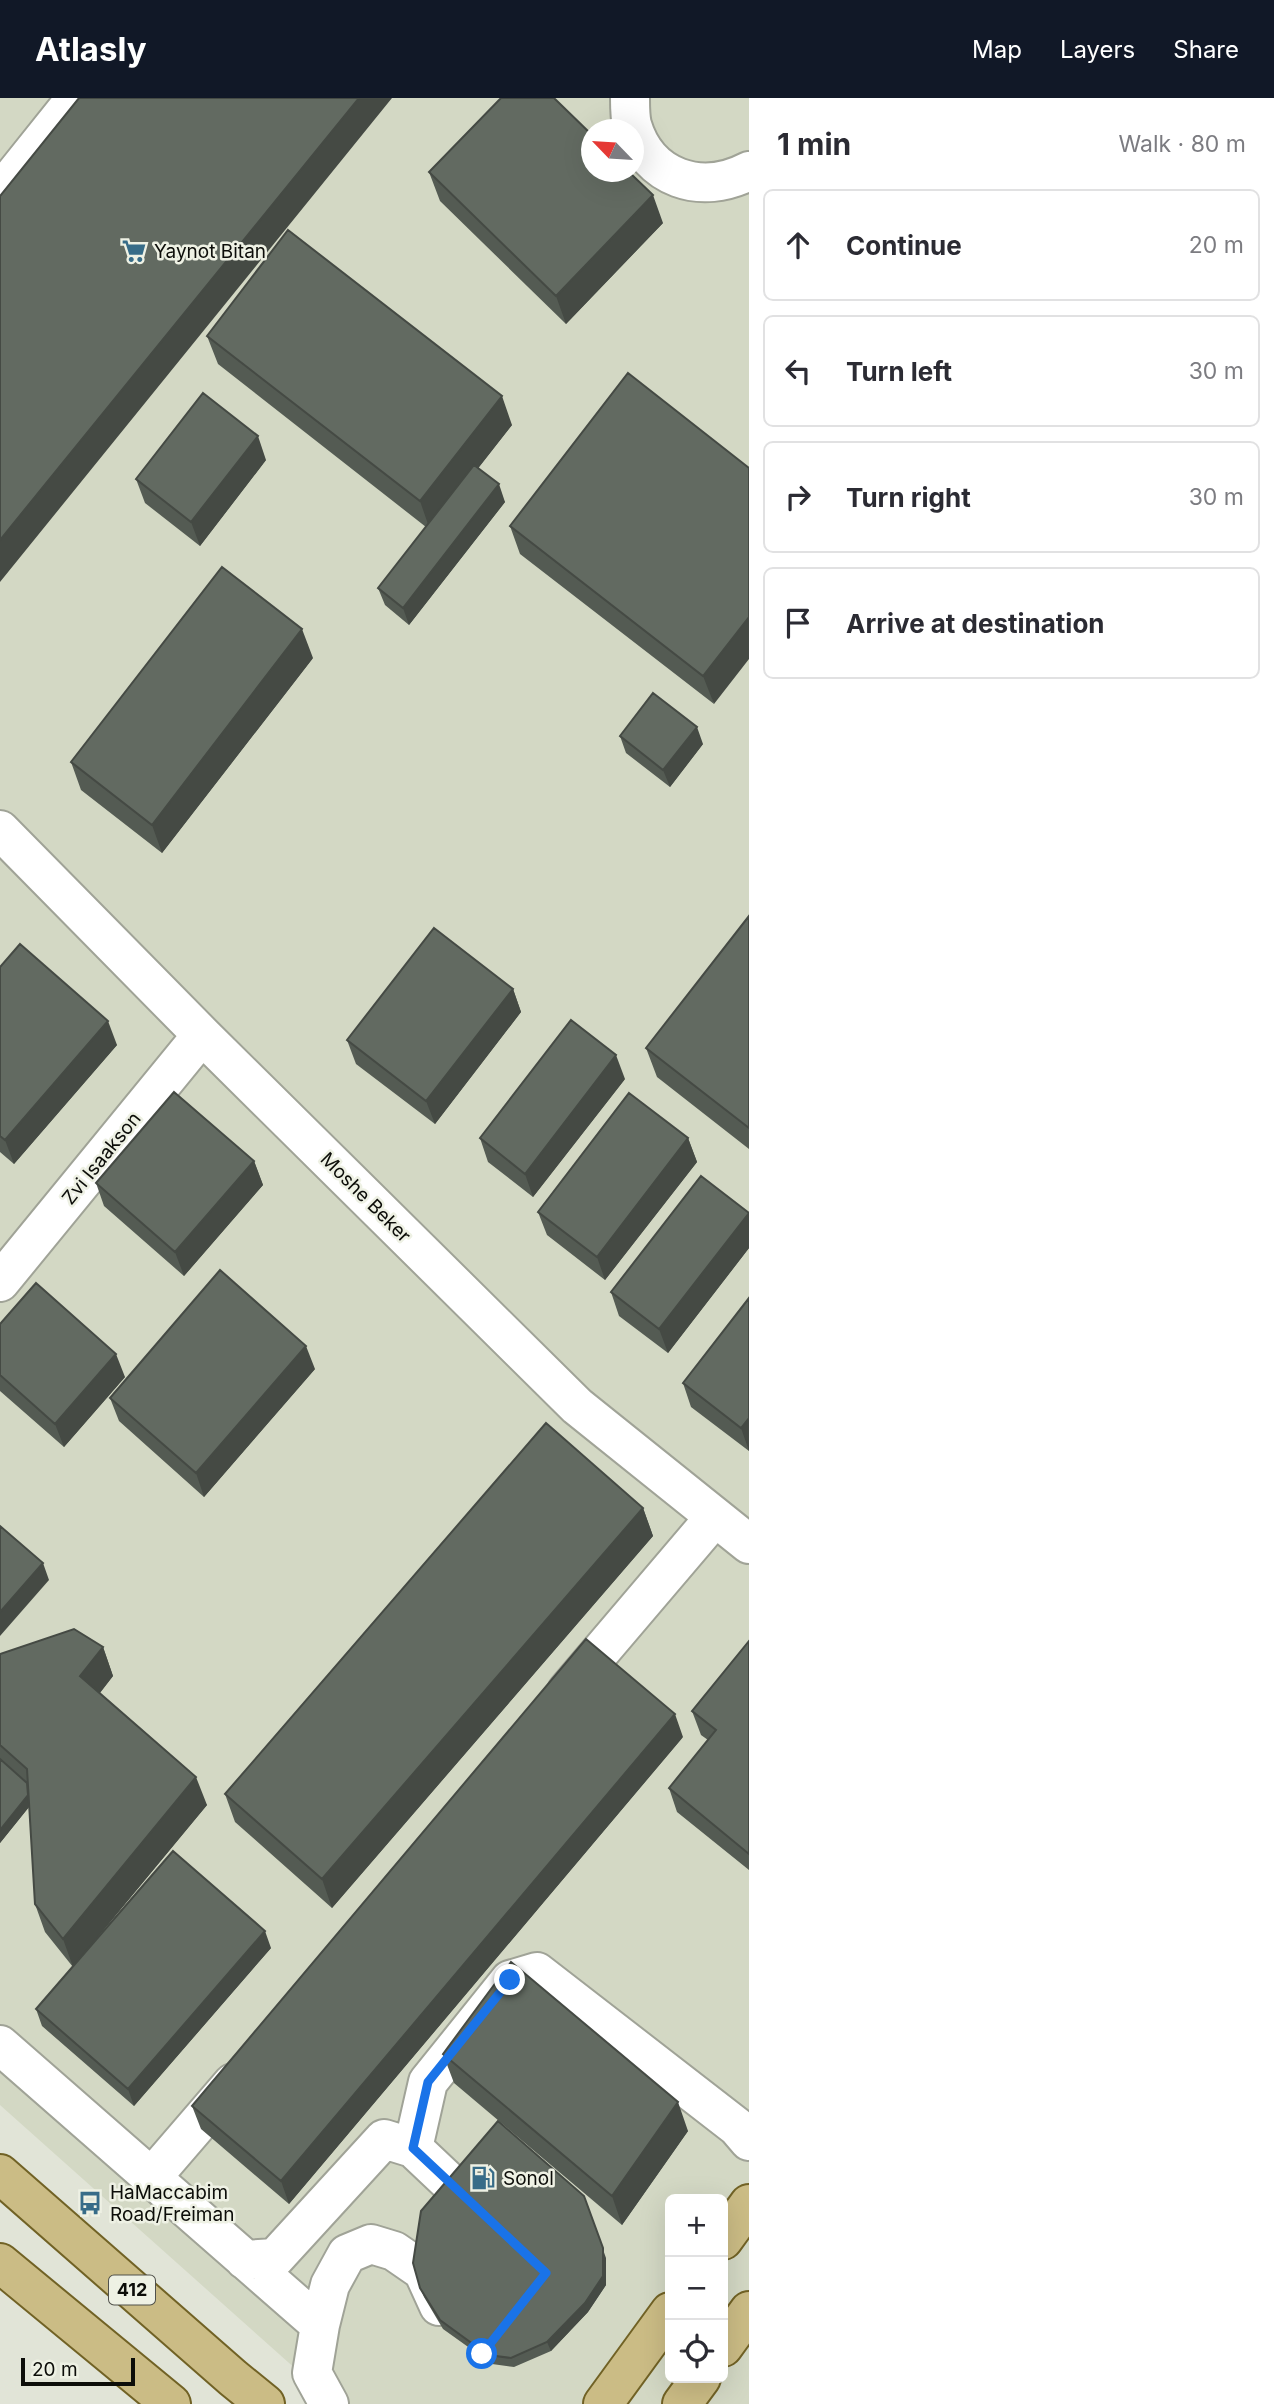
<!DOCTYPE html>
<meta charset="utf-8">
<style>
body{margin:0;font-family:Inter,sans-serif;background:#f2f2f3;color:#2b2b33}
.controls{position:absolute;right:21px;bottom:21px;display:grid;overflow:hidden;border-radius:10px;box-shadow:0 7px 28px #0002}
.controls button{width:63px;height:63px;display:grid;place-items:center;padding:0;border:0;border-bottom:2px solid #e1e1e2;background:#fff;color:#2b2b33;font:35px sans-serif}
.compass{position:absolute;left:581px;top:21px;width:63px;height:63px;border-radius:50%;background:#fff;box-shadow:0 7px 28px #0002;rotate:295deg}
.scale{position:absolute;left:21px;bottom:18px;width:114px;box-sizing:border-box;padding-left:7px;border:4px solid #0c0d09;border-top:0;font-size:19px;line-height:24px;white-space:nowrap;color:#0c0d09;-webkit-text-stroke:5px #eef1e4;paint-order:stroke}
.stop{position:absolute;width:21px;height:21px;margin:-16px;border:5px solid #1a73e8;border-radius:50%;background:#fff}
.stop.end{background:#1a73e8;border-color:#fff;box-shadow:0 2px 7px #0008}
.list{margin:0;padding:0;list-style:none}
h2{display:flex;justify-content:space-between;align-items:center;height:91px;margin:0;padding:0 28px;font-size:30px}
h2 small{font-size:23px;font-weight:400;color:#7c7c81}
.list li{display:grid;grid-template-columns:46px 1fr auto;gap:21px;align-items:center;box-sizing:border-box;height:112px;margin:0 14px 14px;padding:0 14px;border:2px solid #e1e1e2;border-radius:10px}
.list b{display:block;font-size:26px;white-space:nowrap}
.list em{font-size:23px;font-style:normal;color:#7c7c81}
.icon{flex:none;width:38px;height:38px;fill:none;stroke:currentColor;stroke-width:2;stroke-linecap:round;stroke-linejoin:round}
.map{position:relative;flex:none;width:749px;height:2306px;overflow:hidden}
header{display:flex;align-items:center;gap:42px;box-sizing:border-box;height:98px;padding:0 35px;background:#111827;color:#fff}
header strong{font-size:33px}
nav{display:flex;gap:38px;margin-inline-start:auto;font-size:24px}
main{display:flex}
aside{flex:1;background:#fff}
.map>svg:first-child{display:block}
.built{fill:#d3d8c4;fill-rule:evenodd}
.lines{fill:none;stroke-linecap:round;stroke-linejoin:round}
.minor-casing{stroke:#a0a397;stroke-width:42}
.major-casing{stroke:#716225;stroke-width:42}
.minor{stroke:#fff;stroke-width:38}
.major{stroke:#cbbc85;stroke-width:38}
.wall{fill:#545b53}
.shaded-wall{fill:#454a44}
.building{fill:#626a61;stroke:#454a44;stroke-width:2}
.route{stroke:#1a73e8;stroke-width:9}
.labels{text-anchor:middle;stroke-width:5;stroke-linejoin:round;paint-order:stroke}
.shield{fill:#eef1e4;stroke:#50514b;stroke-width:2}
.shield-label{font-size:18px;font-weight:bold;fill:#0c0d09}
.poi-label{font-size:19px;fill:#0c0d09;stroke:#eef1e4;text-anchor:start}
.street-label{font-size:19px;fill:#0c0d09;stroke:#eef1e4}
</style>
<header>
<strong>Atlasly</strong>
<nav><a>Map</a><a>Layers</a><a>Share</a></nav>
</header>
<main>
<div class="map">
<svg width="749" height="2306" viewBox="0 0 749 2306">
<rect width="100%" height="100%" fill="#e1e4d7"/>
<path class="built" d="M0,0H749V2306H335L0,2007ZM592,32H634V74H592ZM670,2101H723V2280H670Z"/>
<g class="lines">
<g class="minor-casing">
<path id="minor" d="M630,0C630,9 630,19 632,27C648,81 701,98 749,73
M0,95L76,0
M0,732L202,937L577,1308L749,1446
M0,1184L202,937
M567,1593L715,1419
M0,1947L320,2227L312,2275L329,2306
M413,2050L428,1984L510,1882L537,1874L737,2029L749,2043
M152,2079L233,1985
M245,2162L275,2160L384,2041L413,2050L485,2118
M320,2227L330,2187L347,2156L371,2146L394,2153L423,2173L439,2208"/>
</g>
<g class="major-casing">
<path id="major" d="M0,2076L233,2280L265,2306
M723,2142L749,2106
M0,2165L171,2306
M723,2249L749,2213
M603,2306L670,2214
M682,2306L701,2280"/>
</g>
<use href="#minor" class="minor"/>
<use href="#major" class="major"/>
</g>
<path class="wall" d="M429,74L663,125L566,226L440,103Z
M207,238L512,327L478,370L505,404L409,527L385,507L378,490L426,429L218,266Z
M628,275L714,606L520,456L510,428Z
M266,362L200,448L145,405L136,381Z
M313,560L162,755L81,692L71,664Z
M620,638L703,646L670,689L626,655Z
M749,818V1051L657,979L646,950Z
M0,869L117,947L14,1066L0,1054Z
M513,891L521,914L435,1026L356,966L347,942Z
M625,981L533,1099L488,1064L480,1040Z
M688,1040L697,1064L605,1182L547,1137L538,1114Z
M254,1063L263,1087L184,1178L104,1108L96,1085Z
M749,1115V1150L668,1255L619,1218L611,1194Z
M749,1200V1353L691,1309L683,1285Z
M0,1226L125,1279L64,1349L0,1293Z
M315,1271L204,1399L119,1323L110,1300Z
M643,1410L653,1438L332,1810L235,1724L225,1696Z
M749,1543V1772L677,1714L669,1690L708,1642L701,1637L692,1613Z
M103,1549L113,1578L100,1595L207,1707L90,1848L271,1850L134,2008L42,1928L36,1911L73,1869L45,1834L35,1806L29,1709L0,1745V1556Z
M683,1639L289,2106L201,2031L192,2008Z
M443,1956L688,2033L622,2127L454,1985Z
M606,2160V2187L588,2214L551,2253L514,2269L492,2266L443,2231L424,2199L420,2190Z"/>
<path class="shaded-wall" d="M359,0H392L0,484V442Z
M653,97L663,125L566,226L556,198Z
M502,298L512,327L430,432L420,403Z
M258,338L266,362L200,448L191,424Z
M499,386L505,404L409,527L403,510Z
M749,519V561L714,606L703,578Z
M302,531L313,560L162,755L152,727Z
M697,629L703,646L670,689L663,672Z
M513,891L521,914L435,1026L426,1003Z
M108,923L117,947L14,1066L5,1042Z
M616,957L625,981L533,1099L525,1076Z
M688,1040L697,1064L605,1182L597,1159Z
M254,1063L263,1087L184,1178L175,1154Z
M749,1115V1150L668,1255L659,1231Z
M306,1248L315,1271L204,1399L196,1375Z
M116,1256L125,1279L64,1349L55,1326Z
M749,1320V1353L741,1330Z
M643,1410L653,1438L332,1810L322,1781Z
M43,1465L49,1482L0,1538V1514Z
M103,1549L113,1578L91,1606L80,1578Z
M675,1616L683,1639L289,2106L281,2083Z
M196,1679L207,1707L73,1869L63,1841Z
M34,1690L37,1699L0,1745V1732Z
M265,1833L271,1850L134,2008L128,1991Z
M678,2004L688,2033L622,2127L612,2098Z
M584,2098L606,2160V2187L588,2214L551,2253L547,2244Z"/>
<path class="building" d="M79,0H359L0,442V98Z
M501,0H554L592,37V74H629L653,97L556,198L429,74Z
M288,132L502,298L420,403L207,238Z
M628,275L749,370V519L703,578L510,428Z
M203,295L258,338L191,424L136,381Z
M474,367L499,386L403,510L378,490Z
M222,469L302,531L152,727L71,664Z
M653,595L697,629L663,672L620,638Z
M749,818V1030L646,950Z
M434,830L513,891L426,1003L347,942Z
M20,846L108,923L5,1042L0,1038V869Z
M571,922L616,957L525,1076L480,1040Z
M174,994L254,1063L175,1154L96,1085Z
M629,995L688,1040L597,1159L538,1114Z
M701,1078L749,1115L659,1231L611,1194Z
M220,1172L306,1248L196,1375L110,1300Z
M36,1185L116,1256L55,1326L0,1277V1226Z
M749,1200V1320L741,1330L683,1285Z
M546,1325L643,1410L322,1781L225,1696Z
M0,1428L43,1465L0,1514Z
M74,1531L103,1549L80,1578L196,1679L63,1841L35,1806L27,1671L0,1647V1556Z
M586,1541L675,1616L281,2083L192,2008Z
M749,1543V1756L669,1690L716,1632L692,1613Z
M0,1661L27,1685L28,1697L0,1732Z
M173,1753L265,1833L128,1991L36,1911Z
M511,1864L678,2004L612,2098L443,1956Z
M498,2023L584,2098L603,2150V2178L585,2205L547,2244L511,2260L488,2257L440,2222L420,2190L413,2165L421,2113Z"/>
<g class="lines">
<path class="route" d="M482,2256L546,2175L413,2050L428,1984L510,1882"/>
</g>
<defs>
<g id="supermarket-bare" transform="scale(1.89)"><path d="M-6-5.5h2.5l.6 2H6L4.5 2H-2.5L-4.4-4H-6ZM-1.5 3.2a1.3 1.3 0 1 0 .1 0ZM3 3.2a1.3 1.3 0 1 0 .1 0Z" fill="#376c88" stroke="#eef1e4" stroke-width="2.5" paint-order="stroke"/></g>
<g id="fuel-bare" transform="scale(1.89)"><path d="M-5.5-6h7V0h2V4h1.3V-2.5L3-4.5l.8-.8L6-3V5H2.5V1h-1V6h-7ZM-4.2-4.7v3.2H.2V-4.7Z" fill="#376c88" stroke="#eef1e4" stroke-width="2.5" paint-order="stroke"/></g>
<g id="bus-bare" transform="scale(1.89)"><path d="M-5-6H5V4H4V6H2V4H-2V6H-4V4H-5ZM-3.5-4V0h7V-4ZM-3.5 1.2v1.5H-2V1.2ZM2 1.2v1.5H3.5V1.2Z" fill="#376c88" stroke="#eef1e4" stroke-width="2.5" paint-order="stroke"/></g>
</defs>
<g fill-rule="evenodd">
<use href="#supermarket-bare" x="134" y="153"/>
<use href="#fuel-bare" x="483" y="2080"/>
<use href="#bus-bare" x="90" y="2105"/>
</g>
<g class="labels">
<rect class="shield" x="109" y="2177.5" width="46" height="29" rx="5"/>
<g class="shield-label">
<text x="132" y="2198">412</text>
</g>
<g class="poi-label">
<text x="154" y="160">Yaynot Bitan</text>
<text x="503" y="2087">Sonol</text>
<text x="110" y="2101">HaMaccabim<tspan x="110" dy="22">Road/Freiman</tspan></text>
</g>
<g class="street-label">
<text transform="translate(101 1060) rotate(-51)" y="7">Zvi Isaakson</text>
<text transform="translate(366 1099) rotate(45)" y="7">Moshe Beker</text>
</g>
</g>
</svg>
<div class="controls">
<button>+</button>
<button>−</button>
<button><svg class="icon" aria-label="locate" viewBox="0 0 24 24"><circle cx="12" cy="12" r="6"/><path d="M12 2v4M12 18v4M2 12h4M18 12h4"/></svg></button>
</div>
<svg class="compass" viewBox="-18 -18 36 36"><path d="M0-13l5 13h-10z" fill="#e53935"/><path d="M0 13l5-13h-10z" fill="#7c7c81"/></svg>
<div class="scale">20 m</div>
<div class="stop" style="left:482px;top:2256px"></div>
<div class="stop end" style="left:510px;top:1882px"></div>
</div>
<aside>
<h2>1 min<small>Walk · 80 m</small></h2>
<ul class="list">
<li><svg class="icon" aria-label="ahead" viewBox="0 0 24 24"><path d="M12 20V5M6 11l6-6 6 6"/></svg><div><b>Continue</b></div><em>20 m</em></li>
<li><svg class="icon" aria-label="left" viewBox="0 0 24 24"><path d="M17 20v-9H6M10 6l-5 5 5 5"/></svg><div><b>Turn left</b></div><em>30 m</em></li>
<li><svg class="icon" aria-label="right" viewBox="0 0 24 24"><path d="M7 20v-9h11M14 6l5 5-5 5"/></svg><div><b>Turn right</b></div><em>30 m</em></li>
<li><svg class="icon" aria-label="arrive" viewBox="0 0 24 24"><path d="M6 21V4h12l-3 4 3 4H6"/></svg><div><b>Arrive at destination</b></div></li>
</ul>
</aside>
</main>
